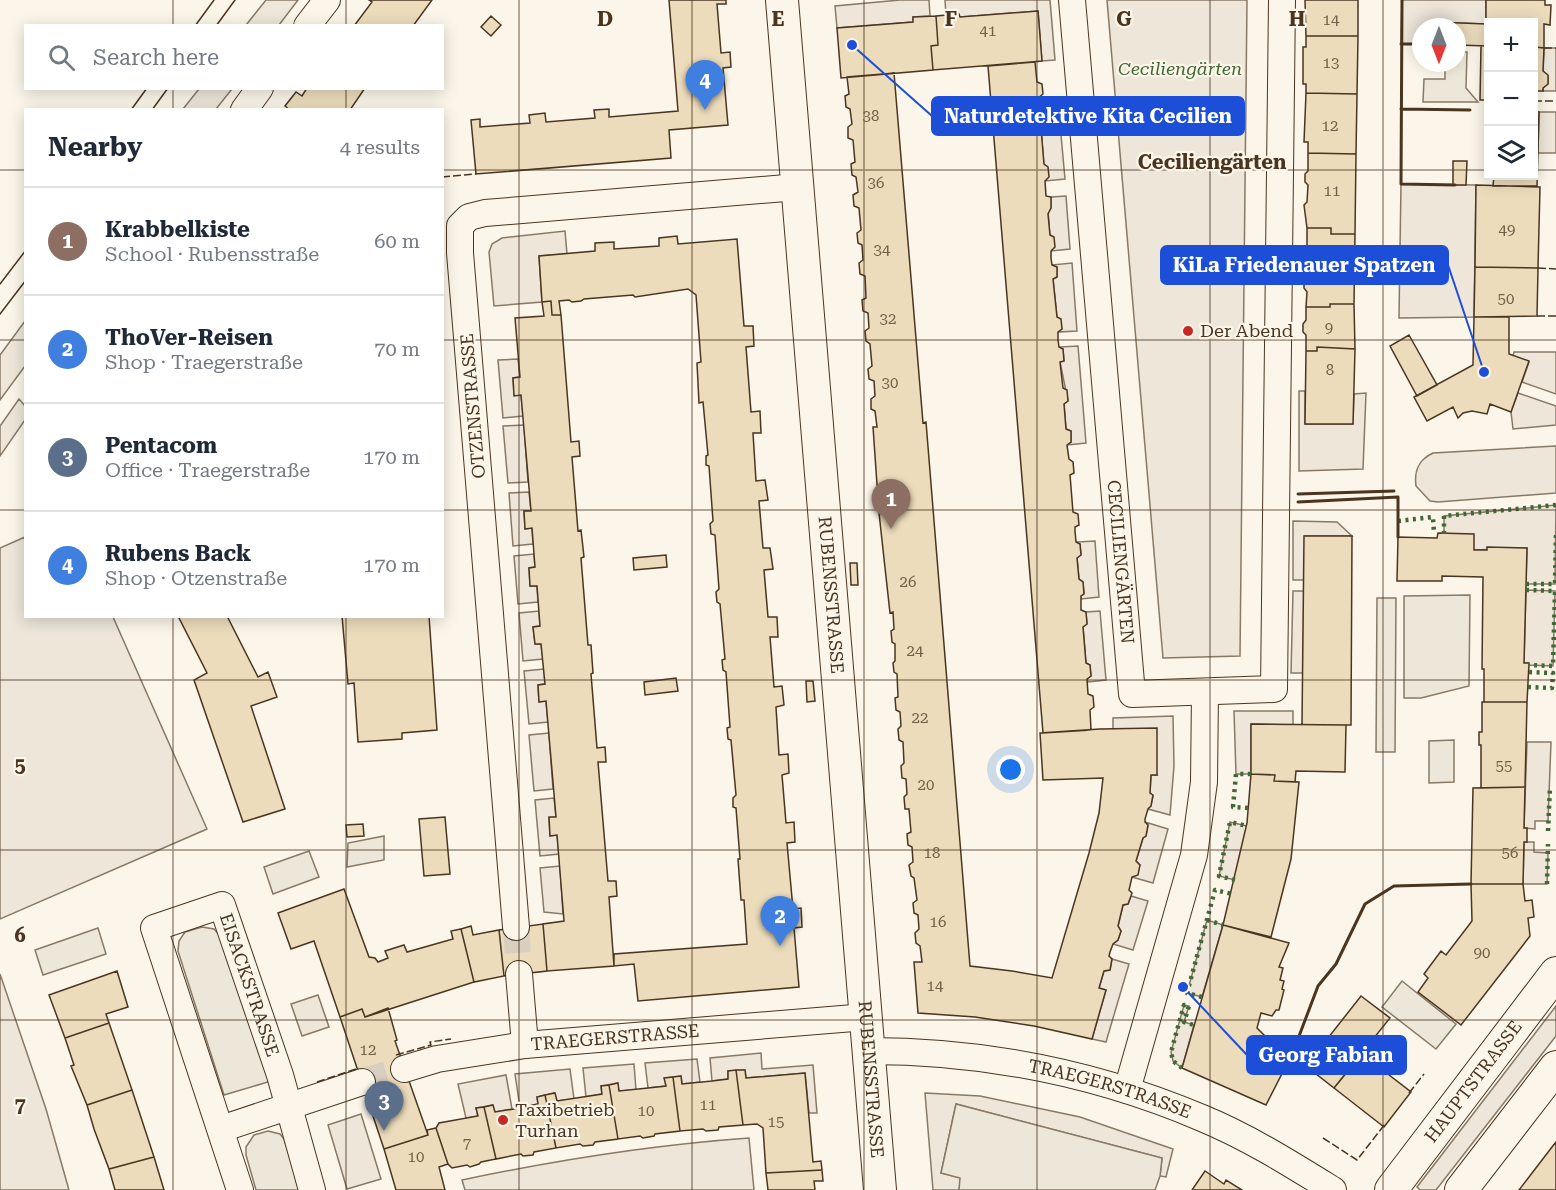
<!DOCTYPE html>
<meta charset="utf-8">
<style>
body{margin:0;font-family:"Roboto Serif",serif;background:#f6f6f7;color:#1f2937}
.controls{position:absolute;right:18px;top:18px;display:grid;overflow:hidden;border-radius:0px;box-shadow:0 3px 15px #0003}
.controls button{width:54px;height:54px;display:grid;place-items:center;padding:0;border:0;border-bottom:2px solid #e0e1e3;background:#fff;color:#1f2937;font:30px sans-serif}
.compass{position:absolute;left:1412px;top:18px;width:54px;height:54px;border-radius:50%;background:#fff;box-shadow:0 3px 15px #0003;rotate:180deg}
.you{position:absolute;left:1011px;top:770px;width:21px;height:21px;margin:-15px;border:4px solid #fff;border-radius:50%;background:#1a73e8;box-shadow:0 0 0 9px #1a73e833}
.badge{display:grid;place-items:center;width:39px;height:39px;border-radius:50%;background:#c62828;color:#fff;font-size:20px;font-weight:700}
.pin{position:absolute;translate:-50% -50px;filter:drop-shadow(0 2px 3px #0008)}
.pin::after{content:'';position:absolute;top:32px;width:21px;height:18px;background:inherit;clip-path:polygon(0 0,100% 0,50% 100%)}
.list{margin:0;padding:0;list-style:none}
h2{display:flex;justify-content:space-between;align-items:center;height:78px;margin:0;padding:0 24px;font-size:26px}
h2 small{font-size:20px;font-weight:400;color:#747a83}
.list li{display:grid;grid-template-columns:39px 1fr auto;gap:18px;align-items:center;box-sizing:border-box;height:108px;padding:0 24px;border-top:2px solid #e0e1e3}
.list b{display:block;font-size:22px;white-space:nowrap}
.list p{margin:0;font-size:20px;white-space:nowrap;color:#747a83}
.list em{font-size:20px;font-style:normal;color:#747a83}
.icon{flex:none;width:33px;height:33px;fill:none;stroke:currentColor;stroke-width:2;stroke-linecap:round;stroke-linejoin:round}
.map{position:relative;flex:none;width:1556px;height:1190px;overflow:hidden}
.search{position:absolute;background:#fff;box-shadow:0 3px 15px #0003;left:24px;top:24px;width:420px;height:66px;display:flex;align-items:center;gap:15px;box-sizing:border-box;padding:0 21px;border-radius:0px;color:#747a83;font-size:22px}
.panel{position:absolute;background:#fff;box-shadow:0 3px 15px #0003;left:24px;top:108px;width:420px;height:510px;border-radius:0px}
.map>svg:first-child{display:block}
.green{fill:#ede6d9;stroke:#887966;stroke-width:1.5}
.parking{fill:#ede7d9;stroke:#887966;stroke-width:1.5}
.building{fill:#ecdcbc;stroke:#4a3520;stroke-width:1.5}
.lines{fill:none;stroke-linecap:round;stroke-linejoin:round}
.minor-tunnel{stroke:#d8cfc1;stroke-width:26;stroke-dasharray:26 13;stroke-linecap:butt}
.minor-casing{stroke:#4a3520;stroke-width:28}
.tertiary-casing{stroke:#4a3520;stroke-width:34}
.minor{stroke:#fbf6e9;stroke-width:26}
.tertiary{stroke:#fbf6e9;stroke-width:32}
.tram{stroke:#4a3520;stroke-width:1.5}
.hedge{stroke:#436837;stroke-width:4.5;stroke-dasharray:3 4.5;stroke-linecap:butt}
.fence{stroke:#4a3520;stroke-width:1.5;stroke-dasharray:8 3;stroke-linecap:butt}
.wall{stroke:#4a3520;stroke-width:3}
.grid{fill:none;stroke:#4a3520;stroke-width:1.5;stroke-opacity:0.55}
.poi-dot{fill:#c62828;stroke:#fbf6e9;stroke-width:2}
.labels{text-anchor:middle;stroke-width:4.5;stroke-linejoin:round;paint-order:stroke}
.number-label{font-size:15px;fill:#725f47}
.park-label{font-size:18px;font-style:italic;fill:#436837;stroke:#fbf6e9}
.poi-label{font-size:18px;fill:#4a3520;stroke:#fbf6e9;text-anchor:start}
.street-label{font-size:18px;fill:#4a3520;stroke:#fbf6e9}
.neighbourhood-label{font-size:20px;font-weight:bold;fill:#4a3520;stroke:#fbf6e9}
.grid-label{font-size:20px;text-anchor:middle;font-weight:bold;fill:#4a3520;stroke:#fbf6e9;stroke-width:4.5;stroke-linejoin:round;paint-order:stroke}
.leader{fill:none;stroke:#1d4ed8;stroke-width:2}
.callout-dot{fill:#1d4ed8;stroke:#fbf6e9;stroke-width:2}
.callout{fill:#1d4ed8;stroke:#1d4ed8;stroke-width:2}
.callout-label{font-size:20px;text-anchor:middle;font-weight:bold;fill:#fff}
</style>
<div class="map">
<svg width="1556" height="1190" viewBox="0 0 1556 1190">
<rect width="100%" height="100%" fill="#fbf6e9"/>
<path class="green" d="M266,0H298L279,25H246Z
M900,0H929L930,16L913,17V22L837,28L835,6Z
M945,0H1050L1055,60L1042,61L1038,11L960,17L958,14L946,15Z
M1107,0H1247L1240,656L1163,658Z
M1402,0H1486V24L1435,22V27H1421V44H1401Z
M1544,48H1556V91H1543V88L1548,84V76L1543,71Z
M199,89V88L232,89L216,109H183Z
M1539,112H1556V153H1538Z
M1059,113L1065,179L1045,181L1041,128L1044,125L1043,114Z
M1401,184L1476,185L1474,317L1399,318Z
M1066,196L1070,249L1051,251L1048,211L1051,208V197Z
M565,231L567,254L539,256L542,302L494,306L489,252L492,244L502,238Z
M1072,263L1077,331L1058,332L1062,329L1057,317L1053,279L1057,277V267L1052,265Z
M25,321V366L0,400V355Z
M1078,346L1086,443L1067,445L1071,442V431L1066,429L1064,404L1068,401L1060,362L1064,361L1063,349L1059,347Z
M1514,352H1556V394L1522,382L1529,362L1513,356Z
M518,359L520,377L513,378L514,395H521L523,416L503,418L498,360Z
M1299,391H1305V424H1353L1354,394L1366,393L1363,469L1299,471Z
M1518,393L1556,406V425L1513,429L1511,412Z
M19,399L25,406V420L0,456V426Z
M524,425L528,482L508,483L503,426Z
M1556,446V493L1438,502L1430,501L1416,486C1414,471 1418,460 1433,453Z
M529,492L531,511H524L525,529L532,528L533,544L513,546L509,493Z
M1556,505L1555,584H1526L1527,548L1474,550L1444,534V516Z
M1293,521L1337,522L1352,536H1305L1304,580H1293Z
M25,537L26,616L113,617L207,829L0,919V548Z
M1095,541L1099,597L1081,599V596L1084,593L1083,582L1079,579L1077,558L1081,555L1080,544L1076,542Z
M534,554L535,567L529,568L530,586H537L538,602L518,604L514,556Z
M1526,590L1555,591L1553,666L1528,665V663H1524Z
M1293,591H1304L1303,673H1291Z
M539,611L540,626L533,627L535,644H541L543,659L523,661L519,613Z
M1100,611L1106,680L1088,682L1087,679L1091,676L1090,665L1086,663L1083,627L1087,624L1086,612Z
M544,669L545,684L538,685L539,702L546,701L548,722L529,724L524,671Z
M1234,711H1293V725L1251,724V774H1236Z
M1173,716L1174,766L1170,815L1148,809L1151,806L1153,796L1150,793L1151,775H1157L1113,729V718Z
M549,733L553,789L534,791L529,735Z
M1527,742H1551L1548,821H1535V829L1524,828Z
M554,798L556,817L549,818L550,836L557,835L559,854L540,856L535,800Z
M1145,822L1168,829L1153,883L1132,877L1140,865L1136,861L1143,838L1146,836L1148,825Z
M1230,822L1247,826L1235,880L1219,876Z
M1524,842H1534V852L1548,853L1547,884H1523Z
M560,866L563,914L544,912L540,868Z
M1131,896L1148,901L1133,950L1113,944L1118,940L1121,931L1118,926L1123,905L1128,904Z
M1207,920L1223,925L1202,997L1187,993Z
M1112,959L1129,964L1106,1042L1092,1039L1106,990L1099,988L1104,971L1110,970Z
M0,974L46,1109L69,1190H0Z
M318,995L329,1027L302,1036L291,1004Z
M1184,1005L1189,1006L1184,1022L1194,1025L1182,1068L1173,1061L1171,1052Z
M1556,1006V1036L1436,1190H1420L1417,1187Z
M761,1053L762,1069L813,1065L817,1113H809L805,1073L746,1078L745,1070L728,1071V1079L712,1081L710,1058Z
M697,1059L700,1082L682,1084L681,1076L665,1078L666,1086L648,1088L645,1063Z
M634,1064L636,1090L619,1091L617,1083L601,1086L602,1094L586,1097L583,1068Z
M570,1069L574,1099L557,1101L554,1093L537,1097L538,1104L520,1108L515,1074Z
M506,1075L512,1109L495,1112L492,1105L476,1108L478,1116L466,1118L458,1084Z
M925,1093L980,1096L1080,1117L1173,1149L1166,1177L1160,1176L1162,1158L956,1104L941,1173L961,1178L959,1190H933Z
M361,1114L381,1179L347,1189L328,1125Z
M749,1138L754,1190H465L462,1180C557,1160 652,1145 749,1138Z"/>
<path class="parking" d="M1457,52H1467L1466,88L1478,102H1423L1424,79H1445V63H1457Z
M1470,595L1469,686L1421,698H1404V596Z
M1377,598H1396L1395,752H1376Z
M1454,740V782L1429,783V741Z
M384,836V860L347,867L348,843Z
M309,851L319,877L273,894L264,867Z
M202,927L214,929L221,937L268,1079V1082L224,1095L178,951L179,941L185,932Z
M98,928L106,954L43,975L35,950Z
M1402,981L1456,1024L1436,1049L1382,1007Z
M956,1104L1162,1158L1160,1176L1155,1190H959L960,1178L941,1173Z
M268,1131L280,1134L284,1139L300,1190H256L246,1155V1147L254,1135Z"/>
<path class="building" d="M369,0H432L413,26H354L372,2Z
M669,0H726V4H717L721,53L730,52L731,67L723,68L728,125L669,130L671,158L476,174L471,120L480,119V127L530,123L529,115L545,113L546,122L595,118L594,110L609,109V117L678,111Z
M1305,0H1358V36H1306Z
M1486,0H1545V5H1551L1550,25L1544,24V48L1534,47V22H1488V46L1457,45V27H1435V22L1486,24Z
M1038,11L1042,61L933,70L931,46L938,45L936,16L959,14L960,17Z
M491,16L501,25L491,36L481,27Z
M936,16L938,45L931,46L933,70L841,78L837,28L913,22V17Z
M1306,36H1358L1357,94L1306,93V84H1303V47H1306Z
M1481,46H1488V100H1480Z
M1534,47L1544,48L1543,71L1548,75V84L1543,88V91H1534Z
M1035,62L1037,82L1042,84L1043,94L1038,98L1040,112L1043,114L1044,125L1041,128L1044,164L1048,167L1049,177L1045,181L1046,196L1051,197V208L1048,214L1050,235L1054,237L1055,247L1051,251V258L1052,265L1057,267V277L1053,279L1057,317L1061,319L1062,329L1058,332V340L1059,347L1063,349L1064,361L1060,362L1063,388L1067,390L1068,401L1064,404L1066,429L1071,431V442L1067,445L1069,459L1073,462L1074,473L1070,475L1073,512L1078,514L1079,525L1075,527V531L1076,542L1080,544L1081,555L1077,558L1079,579L1083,582L1084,594L1081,596V610L1086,612L1087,624L1083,627L1086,663L1090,665L1091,676L1087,679L1088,694L1093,696L1094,707L1090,710L1091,730L1043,733L988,66Z
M894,73L923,423L926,422L970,966L1012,971L1052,978L1089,853L1099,813L1103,778L1043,780L1040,733L1100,729L1157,728V775H1151L1150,793L1153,795L1151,806L1148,809L1145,819V822L1148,825L1146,836L1143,838L1136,861L1140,865L1138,875L1132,877L1129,890L1132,893L1131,896L1128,904L1123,905L1118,926L1121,931L1118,940L1113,944L1110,952L1109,956L1112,959L1110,970L1104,971L1099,988L1106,990L1092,1039L1034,1026L975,1017L918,1013L914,962H922L920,946L916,943L915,933L919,929L918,915L914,913L913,903L917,900L914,878L911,876L909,865L913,862L912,847L908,845L907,834L911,832L909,809H905L904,797L907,794L906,779L902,778L901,766L904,763L903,742L899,740L898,729L901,726L900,712L896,710L895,698L898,697L897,674L894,672L893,663L895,661V644L892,642L891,631L894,629L893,612L890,613L879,513L873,427H877L875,411L871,409V399L875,396L874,381L869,379L868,369L872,366L870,344L866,341L865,331L869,328L868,313L863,311L862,300L866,298L865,276L860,274L859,263L863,260L862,245L858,243L857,233L861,230L859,208L854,206L853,195L858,192L856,177L852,175L851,164L855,162L853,140L848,138V127L852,124L850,109L846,107L845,96L849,94L847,77Z
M307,88H365L350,110H290L285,106L296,92L302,96Z
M1306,93L1357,94L1356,154L1308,153V142H1304Z
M1534,111L1539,112L1537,186H1493L1494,176H1534Z
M1308,153L1356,154L1355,234H1331V228H1307L1304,205L1307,202L1308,185L1305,182V174L1308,171Z
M1453,161H1467L1466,185H1453Z
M1476,185L1540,187L1538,268L1475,267Z
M1307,228H1331V234H1355L1354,304H1330V307H1306L1307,292L1304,288V280L1307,277V260L1304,257V249L1307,246Z
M677,236L678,244L737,239L744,326H753L754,346L746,347L751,412L760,411L761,433H753L756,481L765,480L768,500L759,501L763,548H770L773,569L764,570L768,617H777L778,637H770L774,687L782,686L784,705L776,707L779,755L788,754L789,773L782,775L786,823L794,822L795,842L787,843L793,909L801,908L802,927L794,928L799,987L638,1001L634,964L614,966V954L747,944L744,900H741L738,859H740L736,808L733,807V798L736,795L731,740L728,739L727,728L730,727L726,672L723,670L722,660L725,659L720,604L717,602L716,592L719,589L715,535L711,534L710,524L713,521L709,466L706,465V456L708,455L703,402L699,403L697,363L701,362L696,295L688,289L635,297L633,295L584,299L581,301L572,302L569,300L559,301L561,315H552L551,301L542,302L539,256L595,251V243L614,242V249L659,246V238Z
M1475,267L1538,268L1537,316L1474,317Z
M551,301L552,315H561L571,442L579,441L580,456L572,457L578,531L581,530L584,557L581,558L588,645H591L593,673L591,674L597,748L605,747L606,762H598L608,881H616L617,896L609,897L614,966L547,971L543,924L564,921L557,835L550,836L549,817H556L546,701L539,702L538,685L545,684L541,644H535L533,627L540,626L537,586H530L529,568L535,567L532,528L525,529L524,511H531L521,395L514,396L513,378L520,377L515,318L544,316L542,302Z
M1330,304H1354L1355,349L1317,347V351H1306V335L1303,332V324L1306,320V307H1330Z
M1474,317H1509V354L1529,361L1511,412L1490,404L1487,414L1472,411L1463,413L1458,418L1453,407L1427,421L1414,397L1473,365Z
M1409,335L1437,385L1417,396L1390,346Z
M1317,347L1355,349L1353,424H1305L1306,351H1317Z
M1438,533L1474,534V550H1487V547L1527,548L1524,663H1529L1527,702H1484V669H1482L1483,577L1442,576V581H1397L1398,537L1437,538Z
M1304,536H1352L1351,725H1302Z
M666,555L667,567L634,570L633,558Z
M850,563H857L858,585H851Z
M178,616H227L258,677L268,672L277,697L251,706L285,809L243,822L194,680L207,673Z
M342,616H429L437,730L402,733V739L358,742L354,683L348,684Z
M676,678L678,691L645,695L644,682Z
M806,681H813L815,701L807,702Z
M1482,702H1527L1525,787L1481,788V745H1479V732H1482Z
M1251,724L1346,725L1345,772L1296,771L1295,782L1274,781L1275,775L1251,774Z
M1251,774L1275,775L1274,781L1299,782L1291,859L1271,937L1223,925L1247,823Z
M1525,787L1524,828H1527V842H1524L1523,884H1471L1473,788Z
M445,817L450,874L424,876L419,819Z
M363,824L364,836L347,837L346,825Z
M1471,884H1523L1525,901L1532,900L1534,917L1528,918L1530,936L1461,1025L1418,992L1428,978L1424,974L1441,951L1446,955L1472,921Z
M344,889L369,957L375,958L378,962L388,958L385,951L404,945L407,952L453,939L451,931L461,929L474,982L365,1017L362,1009L340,1017L314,941L291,949L278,913Z
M543,924L547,971L504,976L499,930Z
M1223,925L1289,943L1279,967L1283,968L1280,980L1284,981L1282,989L1284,990L1279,1010H1276L1272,1016L1261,1013L1257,1028L1269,1040L1293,1052L1266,1105L1182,1068Z
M471,926L473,935L499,930L504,976L474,982L461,929Z
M117,971L128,1007L106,1014L109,1023L65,1038L49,995Z
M1361,996L1390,1018L1334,1088L1306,1066Z
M388,1008L397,1040L395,1041L428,1135L384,1149L340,1017L362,1009L365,1017Z
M109,1023L132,1090L87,1105L71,1066L74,1065L65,1038Z
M1362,1054L1411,1092L1384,1127L1334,1088Z
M736,1070H745L746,1078L805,1073L813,1162L821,1161L822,1170L766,1173L763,1128L757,1124L743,1125Z
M736,1070L743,1125L719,1127L718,1130L706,1131L703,1129L680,1131L673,1077L681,1076L682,1084L712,1081L728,1079V1071Z
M673,1077L680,1131L655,1134L654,1136L643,1138L640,1136L618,1139L609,1085L618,1083L619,1091L648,1088L666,1086L664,1078Z
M609,1085L618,1139L595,1142L593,1145L583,1146L580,1144L556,1148L545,1095L555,1093L557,1101L602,1094L601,1086Z
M132,1090L154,1157L109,1169L94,1129L87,1105Z
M545,1095L556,1148L534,1152L533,1155L523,1156L521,1154L496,1159L484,1107L493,1105L495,1112L520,1108L538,1104L537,1097Z
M484,1107L496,1159L481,1162L479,1164L470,1167L467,1165L452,1168L448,1164L436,1128L439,1123L478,1116L476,1108Z
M436,1128L448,1164L439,1167L445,1190H396L384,1149L428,1135L427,1130Z
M1556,1142V1190H1519L1552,1147Z
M154,1157L164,1190H115L109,1169Z
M822,1170L823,1181H814L815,1190H768L766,1173Z
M1205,1171L1224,1184L1226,1180L1242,1190H1192Z"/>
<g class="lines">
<path class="minor-tunnel" d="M516,927L519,974
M362,1082L404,1069"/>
<g class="minor-casing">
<g id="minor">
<path id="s1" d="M1072,0L1132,694L1274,689L1282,0"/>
<path d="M307,26L327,0"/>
<path d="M244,110L260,88"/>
<path d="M516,927L460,253V226L469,217L485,213L798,187"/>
<path d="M519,974L525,1045"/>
<path id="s2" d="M868,1051C983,1051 1096,1073 1202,1118C1248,1137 1291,1164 1333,1190"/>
<path id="s3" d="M404,1069L437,1059L525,1045L866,1017"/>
<path d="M1127,1090L1194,855L1204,782L1205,692"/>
<path d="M221,1129L362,1082"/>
<path id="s4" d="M240,1190L154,928L222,905L280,1075L312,1190"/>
</g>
</g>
<g class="tertiary-casing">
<g id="tertiary">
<path id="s5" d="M782,0L880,1190"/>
<path id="s6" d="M1391,1190L1556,973"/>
<path d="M1461,1190L1556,1067"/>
</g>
</g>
<use href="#minor" class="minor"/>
<use href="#tertiary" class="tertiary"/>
<path class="tram" d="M195,26L214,0
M216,26L235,0
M131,110L147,88
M152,110L168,88
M0,284L26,250
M0,314L26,280"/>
<path class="hedge" d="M1398,521L1433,517L1434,533
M1444,534V516L1556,505
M1526,584H1555L1556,533
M1526,590L1555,591L1553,666L1528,665
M1528,687L1552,688L1553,673L1528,672
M1248,808L1233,807L1236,774H1251
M1548,831L1550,787
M1235,880L1219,876L1230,822L1247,826
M1547,884L1548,844
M1207,920L1223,925
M1202,997L1187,993L1215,890L1232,894
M1182,1068L1173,1061L1171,1052L1184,1005L1189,1006L1184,1022L1194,1025"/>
<path class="fence" d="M1544,48H1556
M1534,101H1556
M442,177L476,174
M1538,268L1556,269
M1537,316H1556
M396,1055L431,1045L430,1042L451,1039
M317,1082L359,1068
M1409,1093L1424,1074
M1323,1138L1357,1160L1385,1124"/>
<path class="wall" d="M1402,0L1401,184L1455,185
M1401,44H1421
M1401,109L1470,110
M1298,494L1394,491
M1298,502L1398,497V537
M1293,1052L1318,986L1336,964L1365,904L1394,886L1471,884"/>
</g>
<path class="grid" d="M173,0V26M346,0V26M519,0V1190M692,0V1190M864,0V1190M1037,0V1190M1210,0V1190M1383,0V1190M173,88V110M346,88V110M0,170H26M442,170H1488M1534,170H1556M0,340H26M442,340H1556M0,510H26M442,510H1556M173,616V1190M346,616V1190M0,680H1556M0,850H1556M0,1020H1556"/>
<g class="poi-dot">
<circle cx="1188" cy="331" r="6"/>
<circle cx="503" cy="1120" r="6"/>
</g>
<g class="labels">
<g class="number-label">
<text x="1331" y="25">14</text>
<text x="988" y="36">41</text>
<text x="1331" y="68">13</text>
<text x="871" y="121">38</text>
<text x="1330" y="131">12</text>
<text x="876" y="188">36</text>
<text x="1332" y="196">11</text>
<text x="1507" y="235">49</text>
<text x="882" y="255">34</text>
<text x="1506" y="304">50</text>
<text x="888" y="324">32</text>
<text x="1329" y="333">9</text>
<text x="1330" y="375">8</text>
<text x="890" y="388">30</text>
<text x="908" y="587">26</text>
<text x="915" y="656">24</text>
<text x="920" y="723">22</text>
<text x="1504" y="771">55</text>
<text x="926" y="790">20</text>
<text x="932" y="858">18</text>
<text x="1510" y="858">56</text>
<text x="938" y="927">16</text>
<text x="1482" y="958">90</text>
<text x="935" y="991">14</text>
<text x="368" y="1055">12</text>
<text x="708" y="1110">11</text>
<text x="646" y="1116">10</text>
<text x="776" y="1127">15</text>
<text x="467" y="1148">7</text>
<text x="416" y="1162">10</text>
</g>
<g class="park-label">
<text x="1180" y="75">Ceciliengärten</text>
</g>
<g class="poi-label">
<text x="1200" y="337">Der Abend</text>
<text x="515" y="1116">Taxibetrieb<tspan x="515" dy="21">Turhan</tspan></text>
</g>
<g class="street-label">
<text transform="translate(473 406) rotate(-95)" y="6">OTZENSTRASSE</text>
<text dy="6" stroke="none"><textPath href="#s1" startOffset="564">CECILIENGÄRTEN</textPath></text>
<text dy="6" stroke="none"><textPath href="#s5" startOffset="597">RUBENSSTRASSE</textPath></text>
<text dy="6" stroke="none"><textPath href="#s4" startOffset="432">EISACKSTRASSE</textPath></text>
<text dy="6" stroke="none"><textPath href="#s3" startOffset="214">TRAEGERSTRASSE</textPath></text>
<text dy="6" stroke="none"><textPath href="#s5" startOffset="1083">RUBENSSTRASSE</textPath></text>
<text dy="6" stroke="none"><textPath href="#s6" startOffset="136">HAUPTSTRASSE</textPath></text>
<text dy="6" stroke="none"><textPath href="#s2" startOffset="246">TRAEGERSTRASSE</textPath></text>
</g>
<g class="neighbourhood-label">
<text x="1212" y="169">Ceciliengärten</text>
</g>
</g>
<g class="grid-label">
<text x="605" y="26">D</text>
<text x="778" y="26">E</text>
<text x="951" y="26">F</text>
<text x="1124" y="26">G</text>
<text x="1297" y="26">H</text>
<text x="20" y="772">5</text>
<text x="20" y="942">6</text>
<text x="20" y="1112">7</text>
</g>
<path class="leader" d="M852 45L932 116M1484 372L1448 265M1183 987L1247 1055"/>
<g class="callout-dot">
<circle cx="852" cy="45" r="6"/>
<circle cx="1484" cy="372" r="6"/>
<circle cx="1183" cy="987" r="6"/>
</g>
<g class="callout">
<rect x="932" y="97" width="312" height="38" rx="6"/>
<rect x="1161" y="246" width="287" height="38" rx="6"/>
<rect x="1247" y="1036" width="159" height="38" rx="6"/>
</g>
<g class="callout-label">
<text x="1088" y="123">Naturdetektive Kita Cecilien</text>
<text x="1304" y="272">KiLa Friedenauer Spatzen</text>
<text x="1326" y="1062">Georg Fabian</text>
</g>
</svg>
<div class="controls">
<button>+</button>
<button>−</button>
<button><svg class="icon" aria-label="layers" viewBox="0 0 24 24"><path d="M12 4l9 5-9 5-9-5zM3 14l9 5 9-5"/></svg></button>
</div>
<svg class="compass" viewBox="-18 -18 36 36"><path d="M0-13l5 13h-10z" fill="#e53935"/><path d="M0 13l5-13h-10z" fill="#747a83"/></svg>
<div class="you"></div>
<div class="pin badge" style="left:891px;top:529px;background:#8d6e63">1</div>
<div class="pin badge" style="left:780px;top:946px;background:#3f7fe0">2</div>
<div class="pin badge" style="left:384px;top:1131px;background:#5c6f8a">3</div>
<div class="pin badge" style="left:705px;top:110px;background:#3f7fe0">4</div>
<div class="search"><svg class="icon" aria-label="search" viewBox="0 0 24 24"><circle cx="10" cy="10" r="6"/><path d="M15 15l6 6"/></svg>Search here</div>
<section class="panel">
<h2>Nearby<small>4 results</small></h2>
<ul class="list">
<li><span class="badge" style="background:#8d6e63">1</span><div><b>Krabbelkiste</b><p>School · Rubensstraße</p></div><em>60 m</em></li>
<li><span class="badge" style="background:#3f7fe0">2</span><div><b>ThoVer-Reisen</b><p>Shop · Traegerstraße</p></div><em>70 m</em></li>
<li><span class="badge" style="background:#5c6f8a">3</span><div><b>Pentacom</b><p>Office · Traegerstraße</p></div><em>170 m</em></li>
<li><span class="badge" style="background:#3f7fe0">4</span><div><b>Rubens Back</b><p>Shop · Otzenstraße</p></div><em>170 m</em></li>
</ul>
</section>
</div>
